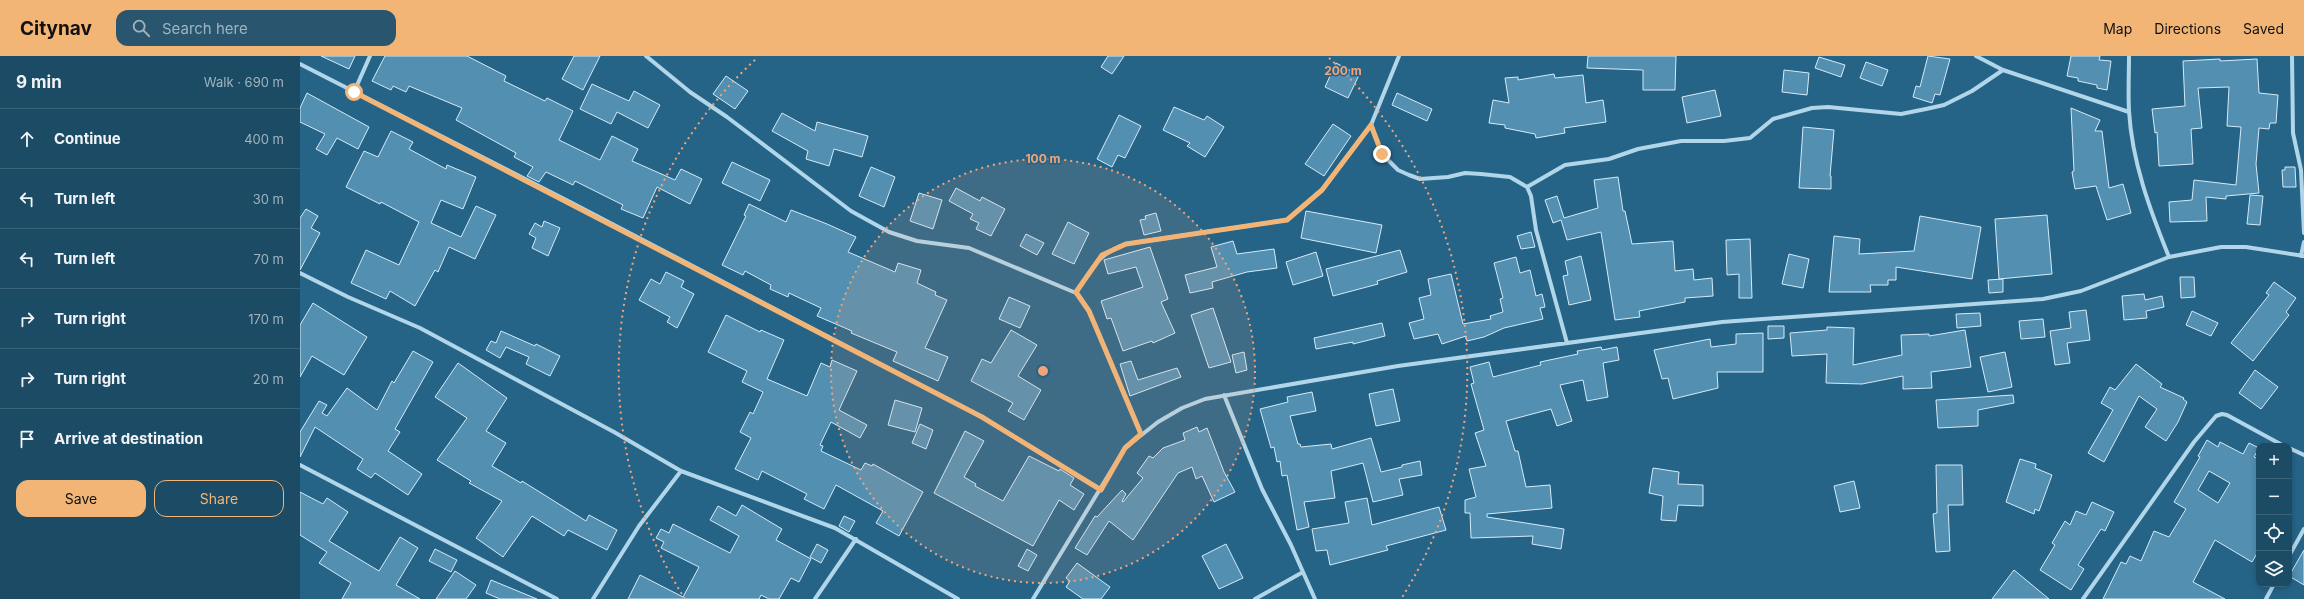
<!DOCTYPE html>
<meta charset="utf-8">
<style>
body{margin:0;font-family:Inter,sans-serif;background:#29556e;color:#f1f3f6}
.controls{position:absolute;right:12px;bottom:12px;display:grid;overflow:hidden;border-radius:8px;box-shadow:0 2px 6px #0003}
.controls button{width:36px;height:36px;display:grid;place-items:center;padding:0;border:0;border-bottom:1px solid #3a6379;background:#1c4b65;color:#f1f3f6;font:20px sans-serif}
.stop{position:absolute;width:12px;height:12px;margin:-9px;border:3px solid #f2b576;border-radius:50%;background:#fff}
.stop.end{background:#f2b576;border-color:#fff;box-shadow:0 1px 4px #0008}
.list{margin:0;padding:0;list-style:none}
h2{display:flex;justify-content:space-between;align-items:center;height:52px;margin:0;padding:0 16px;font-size:17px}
h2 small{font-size:13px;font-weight:400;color:#a0b3bf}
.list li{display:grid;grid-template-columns:26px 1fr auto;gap:12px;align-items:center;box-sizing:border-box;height:60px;padding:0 16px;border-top:1px solid #3a6379}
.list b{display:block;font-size:15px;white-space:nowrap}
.list em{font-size:13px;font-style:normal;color:#a0b3bf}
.actions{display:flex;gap:8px;padding:12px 16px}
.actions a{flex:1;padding:9px 0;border:1px solid #f2b576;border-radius:12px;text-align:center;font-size:14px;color:#f2b576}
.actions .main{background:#f2b576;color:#111}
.icon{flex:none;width:22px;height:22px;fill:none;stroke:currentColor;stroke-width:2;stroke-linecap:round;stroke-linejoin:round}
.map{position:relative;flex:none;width:2004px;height:543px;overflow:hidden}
header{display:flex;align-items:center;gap:24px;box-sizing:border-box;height:56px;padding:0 20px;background:#f2b576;color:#111}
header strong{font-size:19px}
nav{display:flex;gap:22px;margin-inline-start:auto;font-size:14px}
.search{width:280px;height:36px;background:#29556e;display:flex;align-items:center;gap:10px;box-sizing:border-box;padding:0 14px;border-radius:12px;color:#a0b3bf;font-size:15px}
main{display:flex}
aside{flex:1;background:#1c4b65}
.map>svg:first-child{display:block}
.building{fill:#528fb1;stroke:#d5ebf7;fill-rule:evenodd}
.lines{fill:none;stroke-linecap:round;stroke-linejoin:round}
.street{stroke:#b1d6e9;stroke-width:4}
.route{stroke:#f2b576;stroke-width:5}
.ring{fill:none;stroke:#f2a479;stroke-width:2;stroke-dasharray:2 4}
.centre{fill:#f2a479;stroke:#266487;stroke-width:2}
.ring-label{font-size:12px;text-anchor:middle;font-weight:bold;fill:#f2a479;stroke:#266487;stroke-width:3;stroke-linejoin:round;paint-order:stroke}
</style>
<header>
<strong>Citynav</strong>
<div class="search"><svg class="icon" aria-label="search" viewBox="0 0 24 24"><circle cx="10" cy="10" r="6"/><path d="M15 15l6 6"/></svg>Search here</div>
<nav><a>Map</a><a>Directions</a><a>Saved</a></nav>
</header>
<main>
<aside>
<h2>9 min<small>Walk · 690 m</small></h2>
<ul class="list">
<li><svg class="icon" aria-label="ahead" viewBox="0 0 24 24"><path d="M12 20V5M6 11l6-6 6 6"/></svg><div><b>Continue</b></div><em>400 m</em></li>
<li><svg class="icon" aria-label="left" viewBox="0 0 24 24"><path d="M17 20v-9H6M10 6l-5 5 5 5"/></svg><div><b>Turn left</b></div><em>30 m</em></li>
<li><svg class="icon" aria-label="left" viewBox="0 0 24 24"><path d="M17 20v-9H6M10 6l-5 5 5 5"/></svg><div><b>Turn left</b></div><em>70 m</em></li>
<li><svg class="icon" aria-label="right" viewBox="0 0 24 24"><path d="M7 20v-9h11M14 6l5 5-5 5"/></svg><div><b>Turn right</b></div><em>170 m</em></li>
<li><svg class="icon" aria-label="right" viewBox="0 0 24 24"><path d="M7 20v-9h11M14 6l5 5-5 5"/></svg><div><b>Turn right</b></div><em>20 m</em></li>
<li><svg class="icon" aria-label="arrive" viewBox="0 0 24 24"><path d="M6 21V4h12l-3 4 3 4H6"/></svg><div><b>Arrive at destination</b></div></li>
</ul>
<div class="actions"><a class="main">Save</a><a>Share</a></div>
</aside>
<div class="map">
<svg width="2004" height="543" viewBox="0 0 2004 543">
<rect width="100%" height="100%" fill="#266487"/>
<path class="building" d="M21,0H55L49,13Z
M85,0H167L206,20L204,25L245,45L247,42L273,55L259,84L300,104L312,80L338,93L332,105L375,124L381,113L402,123L390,148L357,131L343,162L321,153L323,149L275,125L273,129L246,116L239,126L227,120L233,111L214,101L216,97L156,64L162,52L109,30L106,36L93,30L91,34L72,25Z
M274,0H300L283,34L262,23Z
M808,0H824L812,18L801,11Z
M1288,0H1376L1375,34H1343V14L1287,12Z
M1628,0L1650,3L1640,39L1635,38L1632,47L1613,41L1616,30L1620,31Z
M1771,0H1800L1799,4L1811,5L1807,34L1797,32V29L1778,25V22L1767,20Z
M1519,1L1545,9L1541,21L1515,12Z
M1920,3V5L1957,3L1959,37L1978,39L1976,67H1970L1969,73L1959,72L1956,108L1959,137L1926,140V143L1906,141L1907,165L1870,166L1869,146L1892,144L1894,124L1936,129L1941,71L1927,70L1929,31L1898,32L1902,72L1891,73L1893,108L1859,110L1857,76L1855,77L1852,53L1885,50L1883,5Z
M1566,6L1588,14L1582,30L1560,22Z
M1036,7L1059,19L1048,42L1025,31Z
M1484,14L1509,17L1507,39L1482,36Z
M1254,18L1255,22L1283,19L1286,47L1303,44L1306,66L1264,72L1265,77L1236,82L1235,78L1205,72V69L1189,67L1193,44L1209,47L1205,22L1218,21V24Z
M426,20L448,35L435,53L413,38Z
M292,28L329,45L334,35L360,49L348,72L317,56L311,68L280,53Z
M1415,34L1421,60L1387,67L1382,41Z
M7,37L69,71L58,93L37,82L27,99L16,93L25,78L0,66V52Z
M1097,37L1132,53L1127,65L1092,49Z
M874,51L904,64L907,60L924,71L905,101L887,90L890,87L863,74Z
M1771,52L1800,64L1795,75H1802L1809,132L1823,128L1831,157L1807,164L1796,130L1775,133L1772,116L1774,115Z
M482,57L515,75L517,66L568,80L562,101L534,93L529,110L506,103L508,95L472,75Z
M819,59L841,70L825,102L818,99L812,111L797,103Z
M1033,68L1051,80L1024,120L1005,108Z
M1503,71L1534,74L1530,120H1531V133L1499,132Z
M91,75L113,86L109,93L146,113L147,109L176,121L163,153L141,144L131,167L161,181L176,150L196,159L175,203L149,191L138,216L135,214L115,250L90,235L86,243L51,227L66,194L99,209L119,166L81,146L80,148L46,131L64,95L78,101Z
M432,106L470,124L460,145L422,127Z
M571,111L595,121L584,151L559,140Z
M1985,111H1995L1996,131H1983L1982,114H1985Z
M1318,121L1323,155H1325L1332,188L1373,185L1375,215L1393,213L1394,224L1412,222L1413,240L1385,242V246L1339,255L1340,261L1315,264L1301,176L1267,184L1261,164L1253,167L1245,144L1257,140L1264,162L1298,152L1294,124Z
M656,132L680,145L682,141L705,153L691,180L676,173L679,167L670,163L673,158L649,145Z
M619,137L642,144L633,173L610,165Z
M1950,139L1963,140L1960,169L1947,168Z
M449,148L486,166L491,154L527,168L556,181L548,196L595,216L598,207L621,214L617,227L636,236L635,239L647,244L625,292L648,301L638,325L593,305L597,296L551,277L552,275L517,260L521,252L489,237L488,241L470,233L471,229L445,215L443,219L422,209L446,160L444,159Z
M6,153L18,160L11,172L20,177L0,214V162Z
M1006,155L1082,169L1076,197L1001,182Z
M856,157L861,175L844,179L840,164L846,163L845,160Z
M1747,159L1752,218L1699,223L1695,163Z
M1620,160L1681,171L1672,223L1596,211V224H1588V229H1570L1571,236H1529L1534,180L1560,183L1559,198L1614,195Z
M244,165L260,172L248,200L232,192L236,182L229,178L235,167L242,171Z
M768,166L789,177L774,208L752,198Z
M1231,176L1235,191L1221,193L1217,180Z
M726,178L744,187L737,199L720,190Z
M1450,183L1452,242H1439V218L1427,219L1426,184Z
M933,185L937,198L974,193L977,212L947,216L912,226L913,232L890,237L885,219L917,211L911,191Z
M850,191L868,243L861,246L875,277L853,287L852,285L823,295L811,262L807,263L801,245L843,231L836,211L808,218L804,204Z
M1100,194L1107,216L1077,225L1078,228L1033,240L1026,213Z
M1016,196L1023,220L993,229L986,206Z
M1489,198L1509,203L1503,232L1482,228Z
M1281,200L1291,244L1269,249L1263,220L1268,219L1265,205Z
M1216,201L1220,217L1230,214L1236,240L1242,238L1245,251L1240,252L1243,263L1204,272L1184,281L1167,285L1166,280L1142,288L1138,278L1114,283L1109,267L1124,263L1119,242L1131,239L1128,223L1151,218L1163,268L1191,263L1190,260L1203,256L1200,243L1203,242L1194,207Z
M366,216L384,225L381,231L394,238L377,272L367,266L370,261L339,244L351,223L360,228Z
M1880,221H1894L1895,241L1881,242Z
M1703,223V236L1689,237L1688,224Z
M1974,226L1996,242L1986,256L1989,259L1953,305L1931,287L1969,239L1966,237Z
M1844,238L1845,244L1862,240L1864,251L1846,255L1847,262L1824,264L1822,240Z
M709,241L730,250L720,272L699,263Z
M13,247L67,281L44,319L12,300L0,321V269Z
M913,252L931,306L909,312L891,259Z
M1786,254L1790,284L1767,287L1770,307L1755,309L1750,275L1771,272L1769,256Z
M1892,255L1918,267L1911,280L1886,269Z
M1680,257L1681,270L1657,272L1656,258Z
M426,259L460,276L461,274L484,284L467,323L507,340L521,307L530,311L532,304L557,315L539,354L567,369L560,382L531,366L520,389L523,390L521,395L561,414L565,407L572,410L573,408L623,436L599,480L576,467L583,455L536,429L524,453L504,443L507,438L462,415L458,424L435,413L451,382L440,376L450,356L453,358L463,336L442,326L447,315L408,296Z
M1743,263L1745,281L1721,283L1719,265Z
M1082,267L1085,280L1053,288V286L1016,293L1014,282Z
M1468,270H1484V282L1468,283Z
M1527,271L1554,272L1553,309L1602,299L1601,279L1629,278V280L1665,274L1671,311L1631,316L1632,332L1603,333V320L1562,328L1526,327L1527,298L1492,300L1490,277L1527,274Z
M711,274L737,289L718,320L741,334L724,364L708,355L713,347L671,325L682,303L691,307Z
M201,275L235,290L236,288L260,300L250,320L226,308L229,301L206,291L200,302L186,294L191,285L196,287Z
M1463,277V316H1417L1418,332L1373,343L1368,322L1362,323L1354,294L1410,283L1411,291L1436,288V278Z
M1301,291L1302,294L1317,291L1319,304L1303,307L1308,341L1287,345L1283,324L1260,329L1272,365L1257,370L1251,353L1206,365L1215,395H1218L1226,431L1250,429L1252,452L1187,458V461L1264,473L1261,493L1232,488L1233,480L1171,482L1170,457H1165V444L1176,441L1169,413L1186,410L1175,377L1184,374L1171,328L1174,327L1170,311L1189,306L1193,321L1241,309L1240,306L1278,298L1277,295Z
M113,295L133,306L95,373L100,376L88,395L122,418L108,439L75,417L71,422L57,413L63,403L15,371L0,401V376L19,345L27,349L22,357L27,360L47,332L77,354L92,325L94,327Z
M944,296L947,314L936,317L932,299Z
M1705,296L1712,331L1688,336L1680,301Z
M831,305L838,324L877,312L881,321L830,340L820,308Z
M158,307L207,342L186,375L206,387L192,410L221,427L222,425L286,465L289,459L317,474L307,494L268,474L264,480L232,460L203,501L176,482L202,445L169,427L171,425L137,404L167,362L135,341Z
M1836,308L1862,328L1860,331L1884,342L1883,343L1887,346L1878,366L1866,385L1845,371L1857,353L1839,340L1804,406L1788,397L1813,354L1801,347L1810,331L1815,334Z
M1955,314L1978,331L1961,353L1939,337Z
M1093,333L1100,365L1076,370L1069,338Z
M1012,336L1016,355L990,360L998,388H1000L1001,391L1031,388L1032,393L1071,382L1081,416L1102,411V409L1120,405L1122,419L1099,423L1103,439L1073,446L1063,407L1031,415L1035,442L1004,446L1009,471L997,474L987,419L982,420L980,405L977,406L974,391L971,392L960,353L988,346L987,341Z
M1713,339L1714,347L1678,354V370L1638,372L1636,344Z
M595,344L622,352L615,376L588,369Z
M620,368L633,374L626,393L612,387Z
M897,371L899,376L907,372L924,416L935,436L914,446L902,420L896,423L892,411L878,417L833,484L809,465L787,499L775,492L795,460L797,461L822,434L826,438L822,445L823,446L843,422L837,417L849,400L853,402L863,392L885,384L883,377Z
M665,375L684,385L664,421L676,428L675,430L703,445L729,400L759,415L760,413L774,422L770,429L784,438L774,454L759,444L733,490L634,437Z
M1907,384L1918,391L1920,386L1943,398L1949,387L1959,392L1954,401L1959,403V494L1952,506L1915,484L1893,526L1925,543H1803L1821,506L1826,508L1830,500L1841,505L1854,475L1869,481L1886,453L1874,446L1900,401L1898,400ZM1909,415L1930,427L1918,447L1898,434Z
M1720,403L1736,408L1735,412L1752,419L1739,455L1735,453L1734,458L1706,446Z
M1636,409H1662L1663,449H1648L1650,495L1636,496L1633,458L1637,457Z
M1353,412L1379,416L1378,428L1403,429V450L1378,449L1376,465L1361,464L1363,440L1349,437Z
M1554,425L1560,452L1540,456L1534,430Z
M0,436L23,448L27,442L48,456L29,485L79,515L100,481L118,492L96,529L120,543H42L51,527L19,507L27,496L0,479Z
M1067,442L1072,469L1139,451L1146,474L1086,490L1088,494L1030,509L1027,494L1016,495L1012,473L1049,467L1045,446Z
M1792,446L1814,456L1805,475L1801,473L1778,509L1784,513L1771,534L1740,514L1755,489L1752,487L1765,465L1770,469L1776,455L1786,459Z
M442,449L482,473L476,484L511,503L499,526L491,522L479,543H469L461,539L459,543H328L340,519L383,541L399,511L361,492L364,486L356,482L361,473L369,477L373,468L430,497L439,480L410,464L418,450L436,460Z
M544,460L555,465L549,476L539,470Z
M517,488L528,494L521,507L510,501Z
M926,488L943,522L919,533L902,500Z
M135,493L157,504L151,516L129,505Z
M727,493L737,499L728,515L718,510Z
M2004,494V529L1989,520Z
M777,507L810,531L801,543H783L766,531L770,525L766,522Z
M1714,514L1749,543H1692Z
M155,515L176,529L166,543H136Z
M191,524L237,543H200L186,537Z"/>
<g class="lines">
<path class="street" d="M346,0L390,36L427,61L551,155L589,176L617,185L669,192L776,237L789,255L841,378
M1676,0L1703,14L1829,56
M1829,0C1829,18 1828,37 1829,55C1832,106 1850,154 1869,201
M1992,0L1993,77L2001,114L2004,177
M0,8L272,147L682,361L801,434
M54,36L70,0
M1071,69L1082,98L1098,114L1109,119L1120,123L1148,121L1165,117L1181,118L1210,121L1227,131L1231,140L1236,174L1267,287
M1227,131L1265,109L1309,103L1338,93L1381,85H1424L1450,82L1473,63L1512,52L1528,51L1601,58L1626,53L1644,49L1672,35L1703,14
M2001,200L2004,186
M0,217L48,241L120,272L314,376L381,415
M776,237C792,213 797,198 826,188L987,164L1022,134L1071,69L1099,0
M924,339L962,433L991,489L1015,543
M1989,392L2004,399
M0,409L257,543
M1989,500L2004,473
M293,543L339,470L381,415L535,472L658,543
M515,543L556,483
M733,543L825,392L858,366L882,352L905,343L1098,310L1422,266L1743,243L1781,235L1869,201L1921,191H1946L2004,200
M955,543L1003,516
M1783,543L1894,386L1916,360L1922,358L1927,359L1984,390
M1966,543L1974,528"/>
</g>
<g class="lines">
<path class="route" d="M54,36L682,361L801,434L825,392L841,378L789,255L776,236L802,199L826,188L987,164L1022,134L1071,69L1082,98"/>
</g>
<circle cx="743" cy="315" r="212" fill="#f2a479" fill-opacity=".12"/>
<g class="ring">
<circle cx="743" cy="315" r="212"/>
<path d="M385 543A424 424 0 0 1 457 2M1029 2A424 424 0 0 1 1101 543"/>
</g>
<circle cx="743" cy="315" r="6" class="centre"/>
<g class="ring-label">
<text x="1043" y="19">200 m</text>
<text x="743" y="107">100 m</text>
</g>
</svg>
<div class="controls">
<button>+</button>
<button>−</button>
<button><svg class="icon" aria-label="locate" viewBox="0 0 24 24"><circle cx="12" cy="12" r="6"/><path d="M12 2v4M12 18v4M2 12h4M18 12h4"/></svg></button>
<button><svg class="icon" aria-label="layers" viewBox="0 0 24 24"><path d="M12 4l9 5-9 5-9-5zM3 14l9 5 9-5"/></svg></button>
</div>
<div class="stop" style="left:54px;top:36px"></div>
<div class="stop end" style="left:1082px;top:98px"></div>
</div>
</main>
